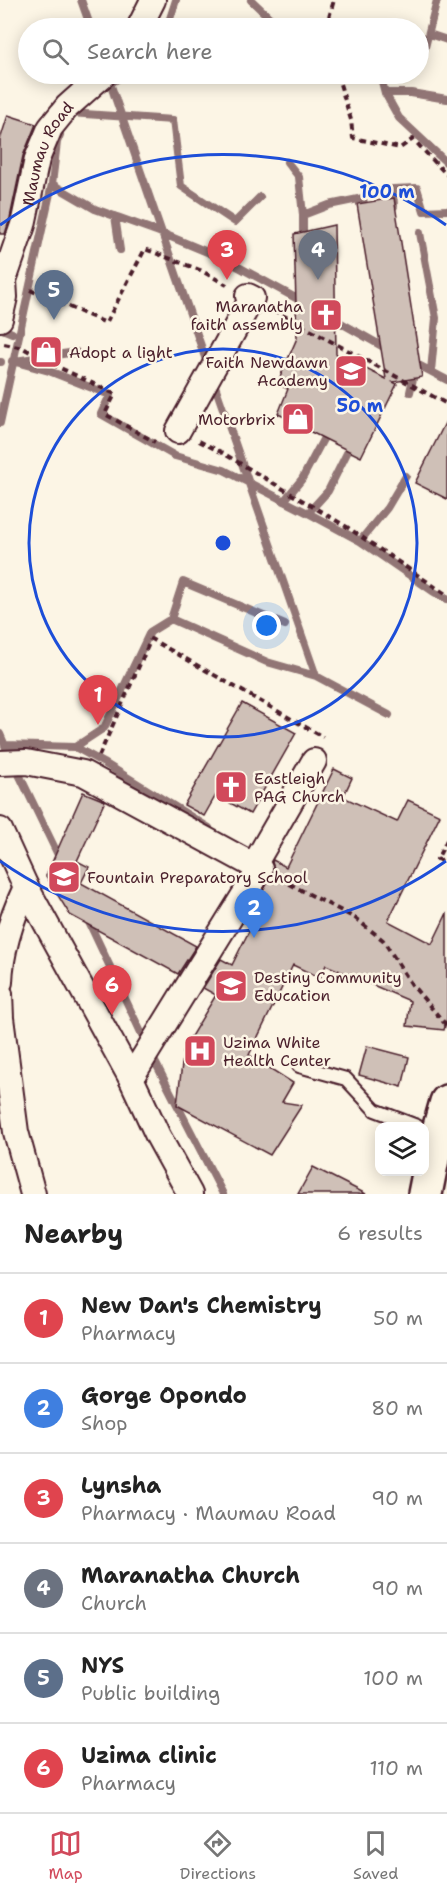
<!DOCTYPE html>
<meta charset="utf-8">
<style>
body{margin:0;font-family:"Shantell Sans",sans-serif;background:#f2f2f2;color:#222}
.controls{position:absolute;right:18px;bottom:18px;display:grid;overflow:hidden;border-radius:12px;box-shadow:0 3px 15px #0003}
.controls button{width:54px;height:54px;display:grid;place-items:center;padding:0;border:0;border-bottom:2px solid #e0e0e0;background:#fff;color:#222;font:30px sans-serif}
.you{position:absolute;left:267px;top:626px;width:21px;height:21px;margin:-15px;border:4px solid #fff;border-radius:50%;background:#1a73e8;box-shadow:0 0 0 9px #1a73e833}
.badge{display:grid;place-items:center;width:39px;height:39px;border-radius:50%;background:#d1495b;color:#fff;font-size:20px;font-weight:700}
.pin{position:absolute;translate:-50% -50px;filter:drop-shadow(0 2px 3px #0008)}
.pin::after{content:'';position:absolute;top:32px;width:21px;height:18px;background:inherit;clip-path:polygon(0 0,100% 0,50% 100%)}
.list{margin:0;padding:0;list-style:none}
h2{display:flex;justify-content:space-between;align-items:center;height:78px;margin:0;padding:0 24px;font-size:26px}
h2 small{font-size:20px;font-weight:400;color:#767676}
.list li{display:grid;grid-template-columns:39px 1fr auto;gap:18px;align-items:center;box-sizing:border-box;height:90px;padding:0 24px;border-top:2px solid #e0e0e0}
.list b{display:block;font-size:22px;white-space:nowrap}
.list p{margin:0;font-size:20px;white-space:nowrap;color:#767676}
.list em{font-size:20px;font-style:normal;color:#767676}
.icon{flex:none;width:33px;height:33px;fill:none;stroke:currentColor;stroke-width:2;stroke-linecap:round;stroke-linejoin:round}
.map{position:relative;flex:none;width:447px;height:1194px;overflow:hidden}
.search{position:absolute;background:#fff;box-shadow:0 3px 15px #0003;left:18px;right:18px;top:18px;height:66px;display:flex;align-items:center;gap:15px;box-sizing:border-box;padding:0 21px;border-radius:33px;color:#767676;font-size:22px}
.sheet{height:618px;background:#fff}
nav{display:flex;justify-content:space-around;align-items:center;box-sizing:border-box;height:84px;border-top:2px solid #e0e0e0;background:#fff;font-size:16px;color:#767676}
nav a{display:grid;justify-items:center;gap:3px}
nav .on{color:#d1495b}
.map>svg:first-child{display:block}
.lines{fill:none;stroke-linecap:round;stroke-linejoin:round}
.stream{stroke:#917474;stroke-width:8}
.building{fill:#cfc0b7;stroke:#4a1f2b;stroke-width:1.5}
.lane-casing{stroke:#4a1f2b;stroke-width:16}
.street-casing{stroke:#4a1f2b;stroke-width:28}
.secondary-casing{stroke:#4a1f2b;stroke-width:38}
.path{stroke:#4a1f2b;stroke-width:4;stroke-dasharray:6 4.5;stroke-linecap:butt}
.lane{stroke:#fcf5e5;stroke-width:12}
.street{stroke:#fcf5e5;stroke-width:24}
.secondary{stroke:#fcf5e5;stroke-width:33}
.ring{fill:none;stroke:#1d4ed8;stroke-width:3}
.labels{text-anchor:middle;stroke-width:5;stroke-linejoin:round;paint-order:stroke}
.street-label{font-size:16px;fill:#4a1f2b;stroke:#fcf5e5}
.poi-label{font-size:16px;fill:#4a1f2b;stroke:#fcf5e5;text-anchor:start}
.centre{fill:#1d4ed8;stroke:#fcf5e5;stroke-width:3}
.ring-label{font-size:18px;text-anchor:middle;font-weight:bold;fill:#1d4ed8;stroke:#fcf5e5;stroke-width:5;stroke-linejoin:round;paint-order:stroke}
</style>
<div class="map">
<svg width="447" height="1194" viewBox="0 0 447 1194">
<rect width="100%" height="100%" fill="#fcf5e5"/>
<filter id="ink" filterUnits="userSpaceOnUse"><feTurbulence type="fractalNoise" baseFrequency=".0167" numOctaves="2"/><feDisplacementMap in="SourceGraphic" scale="12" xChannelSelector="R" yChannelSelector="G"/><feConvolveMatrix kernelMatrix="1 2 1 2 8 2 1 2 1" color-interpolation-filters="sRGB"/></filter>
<g filter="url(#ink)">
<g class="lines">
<path class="stream" d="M81,0L91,28
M251,0L273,21L290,28
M167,28L176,0
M429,34L447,40
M418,54L423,55L437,0
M380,74L385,93L399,118L447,163
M108,77L208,366
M106,86L125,74
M385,93H411L447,99
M70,113L173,120L181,186L235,222L260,197
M287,162L299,177L303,215V240
M52,184L95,209L159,232L224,259L303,302
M394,206L393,189L417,188L424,211L447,210
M303,215L329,205L363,198L365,211
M115,216L120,250
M420,233L436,318L431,371
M327,315L387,349
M0,328L12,333
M12,361L49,371L110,395L101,414L175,456L224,470L308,513L360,541L434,592L447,599
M15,361L76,352
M411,361L447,380
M0,362H1
M213,380L316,676
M410,392L415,370
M0,423L52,184L57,142L60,135
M284,501L302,479L328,430
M308,513L328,491L352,443
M360,541L387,508L406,476
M171,619L183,582L285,625
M0,734L6,748
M5,745L75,747L104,763L209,828
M75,747L104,728L150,632L171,619L267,662L316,676L389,715
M15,766L61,861
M87,918L146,1043
M151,1054L223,1194"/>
</g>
<path class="building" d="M8,115L36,124L23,156L10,218L5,234H0V140Z
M394,198L422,377L393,382L397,384L361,457L307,430L308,427L278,414L288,389L277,384L297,338L294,234L334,225L336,354L386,379L357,204Z
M447,419V499L415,483Z
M242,703L296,733L250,814L216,795L204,816L184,805Z
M334,769L352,778L343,797L397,822L408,800L440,815L388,921L432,944L447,913V1019L444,1030L407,1026L410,1001L326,965L320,978L293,965L249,1055L293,1083L282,1102L302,1105L270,1155L177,1105L184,1048L216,995L203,988L221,959L232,965L252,925L245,921L272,876L274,869L272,862L273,860L286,867Z
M83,792L105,801L77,861L89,867L81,883L196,946L178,974L70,915L46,876Z
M367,1046L409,1057L402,1087L359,1075Z
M313,1167L366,1194H298Z"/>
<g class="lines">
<g class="lane-casing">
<path id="lane" d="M299,1066L346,1079L375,1110L417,1126"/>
</g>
<g class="street-casing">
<g id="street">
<path d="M139,28L153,0"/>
<path id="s1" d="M0,319L5,297L4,280L23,225L37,159L50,128L67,107L104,74"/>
<path d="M178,431L252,298L248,296"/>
<path d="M0,763L26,762L83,773L260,869L131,1078"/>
<path d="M0,830L26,887L131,1078L158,1136L190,1194"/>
<path d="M254,865L314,761"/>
<path d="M0,982C1,949 12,917 26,887"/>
<path d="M0,994L1,1018L16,1132L33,1194"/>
</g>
</g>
<g class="secondary-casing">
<path id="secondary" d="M425,1194L435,1144L447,1102"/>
</g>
<path class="path" d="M326,28L334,0
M337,74L351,120L353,138L400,148L413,139L447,175
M30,290L106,323L145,249L200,270L227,285
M273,310L447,404
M4,344L23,348L58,367L115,394L105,414L155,442
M199,441L221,452L347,527L447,595
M99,756L151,639L323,737
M447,840L437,859L447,863
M280,879L355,918L383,940L412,985L447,1026"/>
<use href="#lane" class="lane"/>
<use href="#street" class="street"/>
<use href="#secondary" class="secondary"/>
</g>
</g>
<g class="ring">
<circle cx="223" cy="543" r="194"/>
<path d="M446 861A388 388 0 0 1 0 861M0 225A388 388 0 0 1 446 225"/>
</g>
<defs>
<g id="church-square" transform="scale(1.725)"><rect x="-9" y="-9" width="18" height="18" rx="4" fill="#d1495b" stroke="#fcf5e5"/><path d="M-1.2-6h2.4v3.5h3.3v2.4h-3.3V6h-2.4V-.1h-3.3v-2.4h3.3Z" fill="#fff"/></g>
<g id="shop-square" transform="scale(1.725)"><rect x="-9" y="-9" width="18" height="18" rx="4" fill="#d1495b" stroke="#fcf5e5"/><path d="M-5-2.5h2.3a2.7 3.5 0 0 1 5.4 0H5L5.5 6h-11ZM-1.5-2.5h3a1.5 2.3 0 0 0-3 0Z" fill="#fff"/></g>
<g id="school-square" transform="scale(1.725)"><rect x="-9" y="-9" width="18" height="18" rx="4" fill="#d1495b" stroke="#fcf5e5"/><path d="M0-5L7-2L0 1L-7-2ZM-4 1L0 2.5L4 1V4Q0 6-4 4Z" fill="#fff"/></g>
<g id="hospital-square" transform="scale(1.725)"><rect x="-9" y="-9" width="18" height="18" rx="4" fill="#d1495b" stroke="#fcf5e5"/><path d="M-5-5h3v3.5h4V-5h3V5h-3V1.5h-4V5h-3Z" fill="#fff"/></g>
</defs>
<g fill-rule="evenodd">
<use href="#church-square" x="326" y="315"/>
<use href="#shop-square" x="46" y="352"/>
<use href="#school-square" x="351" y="371"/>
<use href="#shop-square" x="298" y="419"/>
<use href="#church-square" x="231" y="787"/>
<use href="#school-square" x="64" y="877"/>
<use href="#school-square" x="231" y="986"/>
<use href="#hospital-square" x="200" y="1051"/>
</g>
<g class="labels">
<g class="street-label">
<text dy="6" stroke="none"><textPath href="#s1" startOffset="174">Maumau Road</textPath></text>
</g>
<g class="poi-label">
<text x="303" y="312" text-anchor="end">Maranatha<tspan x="303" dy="18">faith assembly</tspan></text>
<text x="69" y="358">Adopt a light</text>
<text x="328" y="368" text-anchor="end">Faith Newdawn<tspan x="328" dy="18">Academy</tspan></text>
<text x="275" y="425" text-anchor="end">Motorbrix</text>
<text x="254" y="784">Eastleigh<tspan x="254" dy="18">PAG Church</tspan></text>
<text x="87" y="883">Fountain Preparatory School</text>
<text x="254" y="983">Destiny Community<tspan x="254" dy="18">Education</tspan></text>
<text x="223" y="1048">Uzima White<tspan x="223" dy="18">Health Center</tspan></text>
</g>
</g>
<circle cx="223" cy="543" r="9" class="centre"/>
<g class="ring-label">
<text x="387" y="198">100 m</text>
<text x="360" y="412">50 m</text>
</g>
</svg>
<div class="controls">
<button><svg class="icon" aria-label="layers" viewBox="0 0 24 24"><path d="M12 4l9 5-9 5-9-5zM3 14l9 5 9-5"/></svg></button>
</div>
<div class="you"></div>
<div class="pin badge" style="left:98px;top:725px;background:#e0444e">1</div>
<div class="pin badge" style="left:254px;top:938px;background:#3f7fe0">2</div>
<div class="pin badge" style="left:227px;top:280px;background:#e0444e">3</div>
<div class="pin badge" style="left:318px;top:280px;background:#6b7280">4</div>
<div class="pin badge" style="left:54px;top:320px;background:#5c6f8a">5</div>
<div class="pin badge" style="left:112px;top:1015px;background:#e0444e">6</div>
<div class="search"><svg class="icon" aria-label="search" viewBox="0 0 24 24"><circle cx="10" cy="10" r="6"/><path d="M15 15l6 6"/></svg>Search here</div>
</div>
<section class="sheet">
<h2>Nearby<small>6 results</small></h2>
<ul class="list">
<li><span class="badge" style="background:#e0444e">1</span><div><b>New Dan's Chemistry</b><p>Pharmacy</p></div><em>50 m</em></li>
<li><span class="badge" style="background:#3f7fe0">2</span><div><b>Gorge Opondo</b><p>Shop</p></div><em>80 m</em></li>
<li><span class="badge" style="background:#e0444e">3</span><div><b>Lynsha</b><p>Pharmacy · Maumau Road</p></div><em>90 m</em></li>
<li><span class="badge" style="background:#6b7280">4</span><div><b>Maranatha Church</b><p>Church</p></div><em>90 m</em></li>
<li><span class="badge" style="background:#5c6f8a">5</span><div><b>NYS</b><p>Public building</p></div><em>100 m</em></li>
<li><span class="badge" style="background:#e0444e">6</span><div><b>Uzima clinic</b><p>Pharmacy</p></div><em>110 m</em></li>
</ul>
</section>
<nav>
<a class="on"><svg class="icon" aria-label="map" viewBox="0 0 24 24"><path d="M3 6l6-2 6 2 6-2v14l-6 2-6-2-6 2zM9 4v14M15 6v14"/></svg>Map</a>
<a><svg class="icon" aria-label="directions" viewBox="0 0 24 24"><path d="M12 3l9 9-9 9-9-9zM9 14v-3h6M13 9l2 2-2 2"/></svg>Directions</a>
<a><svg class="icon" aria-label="saved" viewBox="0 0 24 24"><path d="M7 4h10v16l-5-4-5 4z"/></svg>Saved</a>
</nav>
